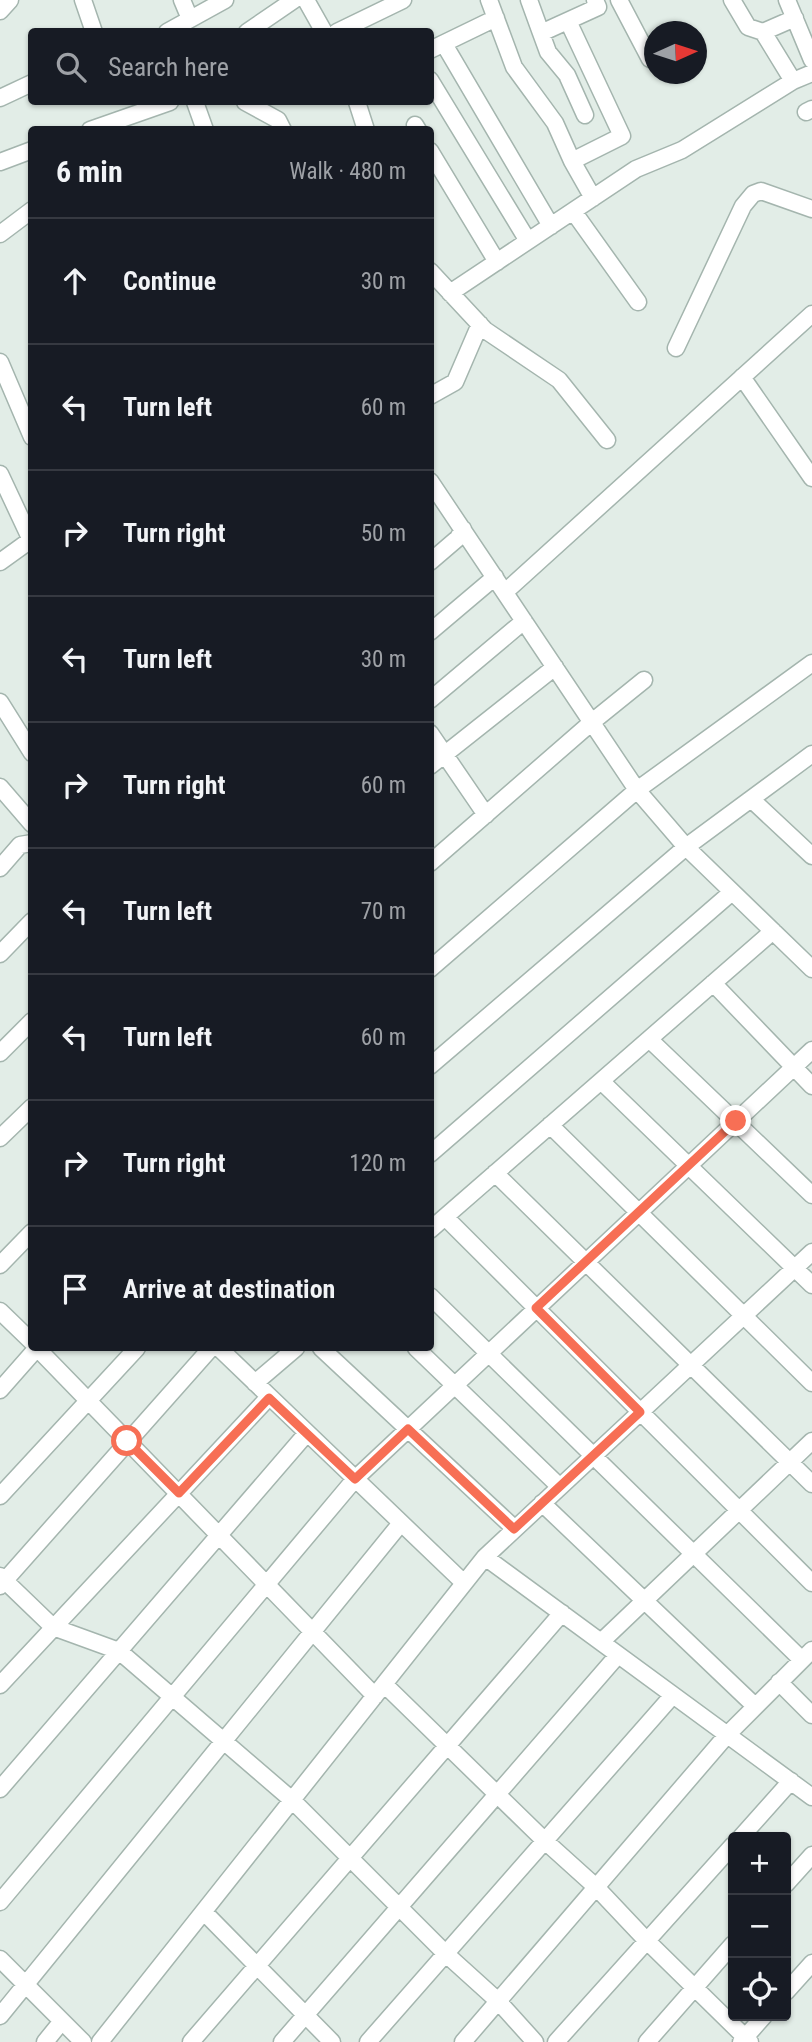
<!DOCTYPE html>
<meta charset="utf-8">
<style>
body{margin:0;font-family:"Roboto Condensed",sans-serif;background:#20242c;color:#f1f3f6}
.controls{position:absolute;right:21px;bottom:21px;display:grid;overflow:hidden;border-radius:7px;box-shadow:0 2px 5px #0004}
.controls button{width:63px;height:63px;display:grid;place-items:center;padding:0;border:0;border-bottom:2px solid #363941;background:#171b24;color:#f1f3f6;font:35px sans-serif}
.compass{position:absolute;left:644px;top:21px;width:63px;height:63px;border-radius:50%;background:#171b24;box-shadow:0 2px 5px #0004;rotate:87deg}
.stop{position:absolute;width:21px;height:21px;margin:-16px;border:5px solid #f76f55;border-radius:50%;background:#fff}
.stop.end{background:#f76f55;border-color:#fff;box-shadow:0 2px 7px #0008}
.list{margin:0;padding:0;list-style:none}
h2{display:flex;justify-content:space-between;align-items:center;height:91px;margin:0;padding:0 28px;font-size:30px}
h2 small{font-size:23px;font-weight:400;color:#9ea1a6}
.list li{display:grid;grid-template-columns:46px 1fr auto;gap:21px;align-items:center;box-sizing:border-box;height:126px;padding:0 28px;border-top:2px solid #363941}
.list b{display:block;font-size:26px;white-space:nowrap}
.list em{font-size:23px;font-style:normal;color:#9ea1a6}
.icon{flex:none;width:38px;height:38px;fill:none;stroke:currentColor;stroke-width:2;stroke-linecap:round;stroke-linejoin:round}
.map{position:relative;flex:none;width:812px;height:2042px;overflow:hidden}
.search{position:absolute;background:#171b24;box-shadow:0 2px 5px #0004;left:28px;top:28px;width:406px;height:77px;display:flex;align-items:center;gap:18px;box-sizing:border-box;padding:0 24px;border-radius:7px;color:#9ea1a6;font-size:26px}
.panel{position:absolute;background:#171b24;box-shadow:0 2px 5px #0004;left:28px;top:126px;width:406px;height:1225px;border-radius:7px}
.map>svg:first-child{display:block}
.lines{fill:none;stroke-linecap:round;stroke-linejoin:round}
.street-casing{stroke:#a4b5ae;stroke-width:19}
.street{stroke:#fff;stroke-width:16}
.route{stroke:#f76f55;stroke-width:9}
</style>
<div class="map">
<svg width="812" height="2042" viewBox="0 0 812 2042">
<rect width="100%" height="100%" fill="#e2ede7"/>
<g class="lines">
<g class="street-casing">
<path id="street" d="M83,0L94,32
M182,0L190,19
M306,0L324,32
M489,0L514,67L555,123L572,161L593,198
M529,0L541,33L598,7L595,0
M619,0L650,59
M732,0L748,27L763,32
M787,0L812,60
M0,11L10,0
M568,21L622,136L572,161
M167,32L225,0
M247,32L294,0
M337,32L403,0
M541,33L548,52L567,75L585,115
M444,44L551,226
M430,50L496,18
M430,80L528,241
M793,81L763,32L795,18
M0,98L32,83
M195,102L205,130
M245,102L278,120L283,130
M357,102L366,130
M806,112L812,109
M415,125L418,130
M90,130L170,102
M430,151L497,262
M0,162L32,150
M573,211L638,302
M0,234L32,210
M430,271L485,330L559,380L607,440
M450,293L636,169L682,150L793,81L812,73
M676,348L743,206L753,194L761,191L812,209
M0,362L32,437
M742,377L812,478
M430,396L455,382L480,324
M0,474L31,540
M430,481L637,790L686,847L812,969
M0,562L32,539
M430,562L458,538L463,529
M505,592L812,314
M430,632L495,577
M430,700L524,621
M0,702L32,753
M430,733L486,815
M430,766L555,667
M0,787L32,824
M751,799L812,856
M430,863L592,722L644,680
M0,868L20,845L32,843
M0,954L32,921
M430,969L637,790L812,663
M713,983L812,1086
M649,1039L812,1195
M0,1053L32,1021
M430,1066L686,847L812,754
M601,1081L812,1285
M550,1125L812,1383
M0,1138L32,1107
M430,1154L732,892
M495,1173L812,1484
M445,1217L812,1583
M430,1230L773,931
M0,1265L32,1232
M430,1296L802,1660
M0,1311L32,1342
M219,1348L464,1583
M321,1348L515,1529
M416,1348L560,1487
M255,1383L296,1348
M0,1390L37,1348L375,1696
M0,1496L137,1348
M542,1503L755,1706
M485,1557L812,1797
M0,1576L53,1627L119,1651L292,1800L446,1954L498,2001L535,2042
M0,1586L211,1348
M601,1642L812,1441
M779,1682L812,1715
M384,1684L545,1841L596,1887L647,1941L750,2042
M0,1685L269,1397
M0,1789L307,1433
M741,1837L791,1781
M786,1884L812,1855
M0,1902L355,1479L812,1050
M204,1912L332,2042
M0,1959L83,2042
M786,1992L812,1963
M0,2016L401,1523
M45,2042L62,2021
M100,2042L485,1557L812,1252
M191,2042L562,1613
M282,2042L618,1655
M368,2042L673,1695
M463,2042L727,1735L812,1650
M556,2042L733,1845
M647,2042L733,1944
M741,2042L764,2016"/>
</g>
<use href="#street" class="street"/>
</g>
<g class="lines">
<path class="route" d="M127,1441L179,1493L269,1398L355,1479L408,1429L514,1529L640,1412L536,1308L736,1121"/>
</g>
</svg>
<div class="controls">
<button>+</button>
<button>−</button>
<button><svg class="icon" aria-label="locate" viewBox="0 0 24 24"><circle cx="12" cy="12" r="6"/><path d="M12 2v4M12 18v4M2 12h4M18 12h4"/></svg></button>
</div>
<svg class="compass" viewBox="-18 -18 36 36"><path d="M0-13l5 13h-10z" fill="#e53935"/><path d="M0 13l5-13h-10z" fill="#9ea1a6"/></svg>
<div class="stop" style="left:127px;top:1441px"></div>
<div class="stop end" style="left:736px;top:1121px"></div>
<div class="search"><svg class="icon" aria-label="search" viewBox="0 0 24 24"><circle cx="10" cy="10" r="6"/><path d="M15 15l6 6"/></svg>Search here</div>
<section class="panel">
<h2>6 min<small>Walk · 480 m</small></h2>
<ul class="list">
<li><svg class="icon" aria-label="ahead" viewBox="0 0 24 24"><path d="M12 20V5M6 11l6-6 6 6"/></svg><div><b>Continue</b></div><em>30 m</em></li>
<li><svg class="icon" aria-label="left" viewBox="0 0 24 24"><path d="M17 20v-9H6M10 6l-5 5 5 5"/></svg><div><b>Turn left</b></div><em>60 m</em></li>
<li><svg class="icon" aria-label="right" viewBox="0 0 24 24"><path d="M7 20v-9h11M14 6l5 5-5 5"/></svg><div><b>Turn right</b></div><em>50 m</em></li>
<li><svg class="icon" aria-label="left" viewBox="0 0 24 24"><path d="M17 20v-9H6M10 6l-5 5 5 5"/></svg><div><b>Turn left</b></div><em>30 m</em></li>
<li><svg class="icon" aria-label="right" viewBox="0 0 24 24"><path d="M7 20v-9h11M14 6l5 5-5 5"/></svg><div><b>Turn right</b></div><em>60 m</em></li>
<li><svg class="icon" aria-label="left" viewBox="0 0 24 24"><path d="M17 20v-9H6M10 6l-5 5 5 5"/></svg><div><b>Turn left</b></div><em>70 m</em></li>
<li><svg class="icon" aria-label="left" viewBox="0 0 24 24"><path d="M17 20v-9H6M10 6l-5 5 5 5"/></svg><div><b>Turn left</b></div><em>60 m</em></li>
<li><svg class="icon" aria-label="right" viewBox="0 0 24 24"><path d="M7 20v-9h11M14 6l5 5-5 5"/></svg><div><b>Turn right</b></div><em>120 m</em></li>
<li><svg class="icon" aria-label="arrive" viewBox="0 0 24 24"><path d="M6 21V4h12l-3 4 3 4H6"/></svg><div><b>Arrive at destination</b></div></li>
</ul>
</section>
</div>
